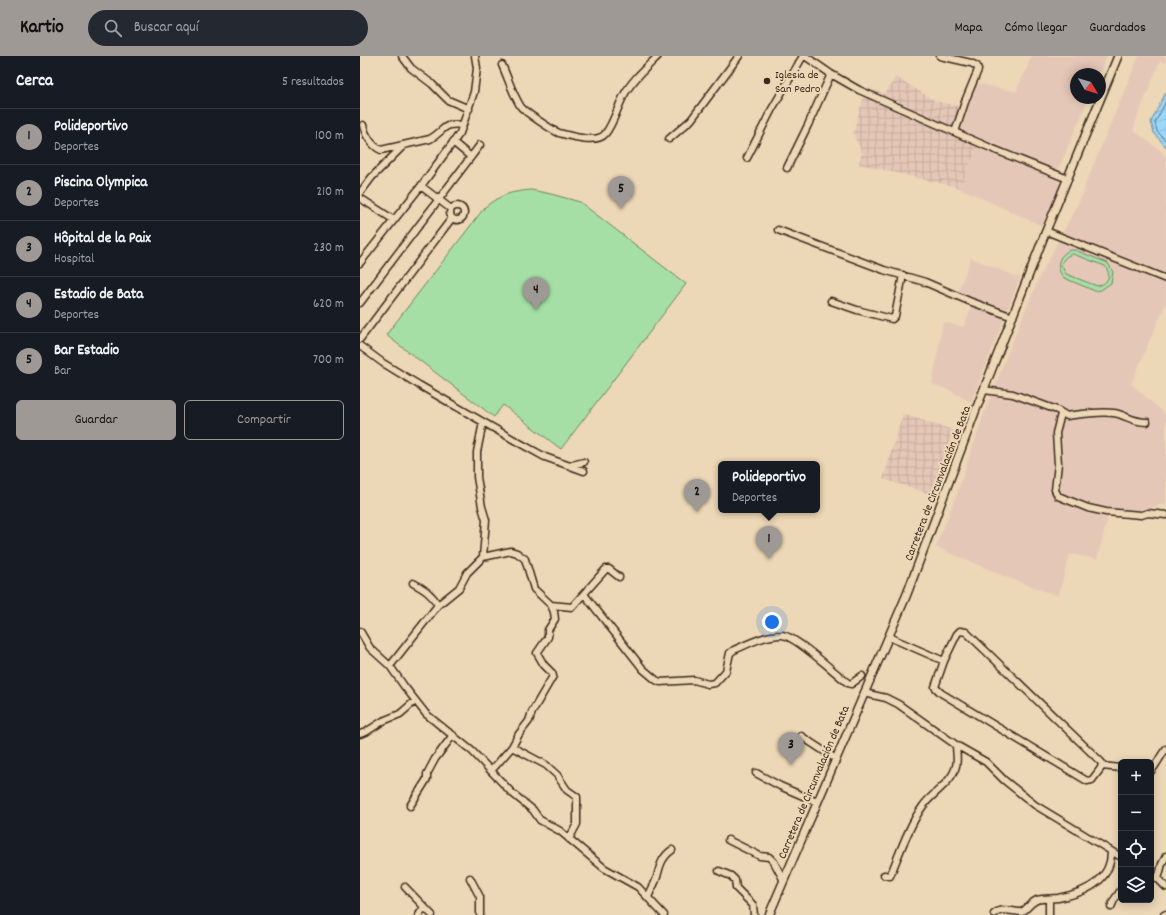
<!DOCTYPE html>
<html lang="es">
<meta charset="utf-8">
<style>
body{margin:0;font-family:Dekko,sans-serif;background:#242831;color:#f1f3f6}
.controls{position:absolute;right:12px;bottom:12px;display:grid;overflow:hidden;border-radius:6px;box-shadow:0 2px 10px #0003}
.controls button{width:36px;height:36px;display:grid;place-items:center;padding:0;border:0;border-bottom:1px solid #363941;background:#171b24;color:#f1f3f6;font:20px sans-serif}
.compass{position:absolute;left:710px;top:12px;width:36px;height:36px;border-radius:50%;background:#171b24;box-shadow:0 2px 10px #0003;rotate:128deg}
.you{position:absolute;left:412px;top:566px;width:14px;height:14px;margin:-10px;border:3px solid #fff;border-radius:50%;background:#1a73e8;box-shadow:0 0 0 6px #1a73e833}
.badge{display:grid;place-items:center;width:26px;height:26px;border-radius:50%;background:#9f9995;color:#111;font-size:13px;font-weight:700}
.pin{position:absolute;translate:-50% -33px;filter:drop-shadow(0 1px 2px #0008)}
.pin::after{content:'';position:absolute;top:21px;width:14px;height:12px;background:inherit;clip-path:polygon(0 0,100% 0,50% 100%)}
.popup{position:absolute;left:358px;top:405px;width:102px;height:52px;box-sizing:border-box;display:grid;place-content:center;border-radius:6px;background:#171b24;filter:drop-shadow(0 1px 3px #0005);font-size:13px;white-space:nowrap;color:#9ea1a6}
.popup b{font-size:15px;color:#f1f3f6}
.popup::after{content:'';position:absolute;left:50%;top:100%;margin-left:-8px;border:8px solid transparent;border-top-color:#171b24}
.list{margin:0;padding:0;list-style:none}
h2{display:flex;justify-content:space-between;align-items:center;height:52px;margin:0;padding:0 16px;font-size:17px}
h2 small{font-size:13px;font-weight:400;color:#9ea1a6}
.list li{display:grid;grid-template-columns:26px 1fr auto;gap:12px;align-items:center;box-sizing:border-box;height:56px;padding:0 16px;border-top:1px solid #363941}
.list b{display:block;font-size:15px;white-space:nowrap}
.list p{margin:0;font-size:13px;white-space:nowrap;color:#9ea1a6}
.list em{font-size:13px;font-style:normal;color:#9ea1a6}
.actions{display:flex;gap:8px;padding:12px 16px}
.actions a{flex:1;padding:9px 0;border:1px solid #9f9995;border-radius:6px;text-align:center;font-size:14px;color:#9f9995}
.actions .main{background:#9f9995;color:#111}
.icon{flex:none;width:22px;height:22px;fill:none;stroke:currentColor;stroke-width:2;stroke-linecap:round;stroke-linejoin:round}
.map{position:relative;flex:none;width:806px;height:859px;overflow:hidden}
header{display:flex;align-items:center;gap:24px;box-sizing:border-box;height:56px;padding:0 20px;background:#9f9995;color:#111}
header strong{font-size:19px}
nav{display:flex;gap:22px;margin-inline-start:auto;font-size:14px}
.search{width:280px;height:36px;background:#242831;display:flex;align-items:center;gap:10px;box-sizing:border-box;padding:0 14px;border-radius:22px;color:#9ea1a6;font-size:15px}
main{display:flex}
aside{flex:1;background:#171b24}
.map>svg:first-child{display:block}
.built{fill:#e5c7b8}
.industrial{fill:url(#industrial-grid)}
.green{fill:#a5dfa5;stroke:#708462;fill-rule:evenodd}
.water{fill:url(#water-waves);stroke:#7392a3}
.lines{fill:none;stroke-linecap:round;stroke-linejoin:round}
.shore{stroke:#617076;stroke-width:1}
.minor-casing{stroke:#3b2a1e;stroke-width:9}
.major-casing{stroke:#3b2a1e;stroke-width:10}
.minor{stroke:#ecd7b6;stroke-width:6}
.major{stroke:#ecd7b6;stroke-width:7}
.poi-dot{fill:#3b2a1e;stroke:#ecd7b6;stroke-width:1.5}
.labels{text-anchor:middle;stroke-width:4;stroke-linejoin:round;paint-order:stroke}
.poi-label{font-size:12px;fill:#3b2a1e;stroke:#ecd7b6;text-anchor:start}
.street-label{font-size:12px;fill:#3b2a1e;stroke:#ecd7b6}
</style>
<header>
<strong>Kartio</strong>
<div class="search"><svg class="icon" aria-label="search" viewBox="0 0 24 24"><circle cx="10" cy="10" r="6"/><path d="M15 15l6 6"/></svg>Buscar aquí</div>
<nav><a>Mapa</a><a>Cómo llegar</a><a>Guardados</a></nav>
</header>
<main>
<aside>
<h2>Cerca<small>5 resultados</small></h2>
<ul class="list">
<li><span class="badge">1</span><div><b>Polideportivo</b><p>Deportes</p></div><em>100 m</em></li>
<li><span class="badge">2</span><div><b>Piscina Olympica</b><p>Deportes</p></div><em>210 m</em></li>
<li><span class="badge">3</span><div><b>Hôpital de la Paix</b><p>Hospital</p></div><em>230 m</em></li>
<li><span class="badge">4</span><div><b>Estadio de Bata</b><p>Deportes</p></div><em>620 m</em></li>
<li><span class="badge">5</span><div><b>Bar Estadio</b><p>Bar</p></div><em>700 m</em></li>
</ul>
<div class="actions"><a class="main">Guardar</a><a>Compartir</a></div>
</aside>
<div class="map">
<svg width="806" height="859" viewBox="0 0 806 859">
<defs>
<pattern id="industrial-grid" width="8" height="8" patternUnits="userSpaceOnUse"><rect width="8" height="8" fill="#e5c7b8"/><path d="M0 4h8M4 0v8" fill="none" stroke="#c5ab9e"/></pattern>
<pattern id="water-waves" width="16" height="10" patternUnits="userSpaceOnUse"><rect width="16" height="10" fill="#99d8fb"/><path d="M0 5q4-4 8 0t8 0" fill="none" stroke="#85bad7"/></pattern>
</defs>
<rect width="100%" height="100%" fill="#ecd7b6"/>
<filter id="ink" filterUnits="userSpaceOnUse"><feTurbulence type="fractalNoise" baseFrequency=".025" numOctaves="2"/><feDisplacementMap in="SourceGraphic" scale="8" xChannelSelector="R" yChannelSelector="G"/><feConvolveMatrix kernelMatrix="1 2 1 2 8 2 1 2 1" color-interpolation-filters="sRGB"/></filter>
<g filter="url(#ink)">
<path class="built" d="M672,0H747L739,18H716V42H729L698,114L700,129L682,170L600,132L621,84L600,74L616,27L656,36Z
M779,0H806V7L800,5L779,57L773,74L801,95L806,101V247L771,328L806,359V448L748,460L737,503L710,498L698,540L649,522L576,491L596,440L627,349L655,279L679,222L724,136L725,129Z
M611,202L660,222L611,346L589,334L572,328L583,266L604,271L614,243L598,236Z"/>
<path class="industrial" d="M536,21L575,45L606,52L600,74L621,83L600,132L499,108L502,96L493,78L503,42L507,32L525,38Z
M543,358L593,374L573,439L523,423Z"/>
<path class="green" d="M171,134L191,138L220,146L326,228L201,393L143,349L134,361L26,279L125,151C142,138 150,136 171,134Z
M710,194H715L748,207L753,216L751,227L741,234L735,235L704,222C695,212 697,200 710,194ZM713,198L745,210C752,219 748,228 737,230L706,218L701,209C704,202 706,200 713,198Z"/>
<path class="water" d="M806,36V91L794,77L791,66Z"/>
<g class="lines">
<path class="shore" d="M806,45L795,67L797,75L806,85"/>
<g class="minor-casing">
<path id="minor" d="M42,0L51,12L72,28L88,44L109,53
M445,0L471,18L499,34L633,93L708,123
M580,0L611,7L617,10L618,14L606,43L595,76
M142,9C148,22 153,39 161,51C165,56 192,74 199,77C210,80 237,88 245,78C254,67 257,52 264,39C272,24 286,12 298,0
M3,69C5,79 12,90 21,94L70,83C85,75 82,66 103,69
M309,83L331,64L379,0
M93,86L111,101
M387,102L412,53L443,0
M427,112L448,69L471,18
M61,130L91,153
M0,137L12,121L42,91
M0,142L34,164
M90 157a7 7 0 1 1 14 0a7 7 0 1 1-14 0Z
M418,174L524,214L565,226L609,245L653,261
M686,175L806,223
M0,207L61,130L100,77L114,36L117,12L115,0
M471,245L497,254L532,263L535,260L543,219
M0,247L120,89
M0,283L92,162
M0,290L23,307L59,329L156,385L185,401L224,415
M624,334L653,338L697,354L707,360C722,358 738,355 754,357C766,359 772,366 787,366
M701,358L696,377L698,408L695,434L698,440L728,452L746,456L781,459L788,457L806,459
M123,366L117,396V421L122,451L126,464L123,501
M212,409L224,406
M53,527C64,533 72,538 78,549
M224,538L283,613L296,624L300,626L334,624L348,628L355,627L366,615L370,597L374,594C388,588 405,579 421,579C434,578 476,618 488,627L491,628L502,620
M191,549L212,551L246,513H249L259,521
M0,575L10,592L30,610L44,630L66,658L112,695L152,737L173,754L180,764L200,775L244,812L278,831L304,859
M600,575L606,576L740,705L742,707L741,712L732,724L727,725L581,637L575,631L584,605L597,578Z
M529,581L584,605
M30,610L78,549L99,532L107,517L123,501L151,495L157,497L165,503L174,533L191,549L194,556L195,563L188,574V581L177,597L184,609L192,617L193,620L172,656L169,665L159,678L152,691L131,715
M504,637L526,642L538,648L596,689L626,706L644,724L675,749L761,801
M0,678L6,676L23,665L40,658L55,645
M441,680L476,703
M152,691L186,709L197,719L207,734L217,741V768L209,783
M742,710L761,712
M791,715C797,709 800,700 806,693
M396,717L420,730L457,746
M50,750L67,723V718L75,703L93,679
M368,784L400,800L409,801L414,806L423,823
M359,815L371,820L375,824L376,832L393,849L394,859
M524,819L530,820C539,799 549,769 563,750C572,737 592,727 596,710C598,704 596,695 596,689
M791,819L798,823L806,831
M110,822L120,841V859
M798,823L802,808L806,800
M45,831L72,859
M288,841C291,834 295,828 297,821C300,809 302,801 312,794
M689,843V859
M751,851L754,844L761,834
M634,858C643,851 652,856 662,856C668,852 671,846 677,844C684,842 691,843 698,842C724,837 752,825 751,795
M59,859L64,851
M804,859L806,858"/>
</g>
<g class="major-casing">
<path id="major" d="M409,859L547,538L615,356L686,175L758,0"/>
</g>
<use href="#minor" class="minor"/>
<use href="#major" class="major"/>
</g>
</g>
<circle class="poi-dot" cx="407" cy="25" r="4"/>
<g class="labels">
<g class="poi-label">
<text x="415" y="22">Iglesia de<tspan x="415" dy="14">San Pedro</tspan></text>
</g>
<g class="street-label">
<text transform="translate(577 427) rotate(-69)" y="4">Carretera de Circunvalación de Bata</text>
<text transform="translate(453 726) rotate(-67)" y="4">Carretera de Circunvalación de Bata</text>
</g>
</g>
</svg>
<div class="controls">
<button>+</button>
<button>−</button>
<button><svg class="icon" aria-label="locate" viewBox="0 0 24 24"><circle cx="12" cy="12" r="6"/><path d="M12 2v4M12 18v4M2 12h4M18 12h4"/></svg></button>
<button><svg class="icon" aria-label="layers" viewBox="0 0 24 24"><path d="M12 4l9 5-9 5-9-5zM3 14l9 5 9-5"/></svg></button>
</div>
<svg class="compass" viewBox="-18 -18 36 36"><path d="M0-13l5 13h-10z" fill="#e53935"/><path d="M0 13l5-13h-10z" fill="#9ea1a6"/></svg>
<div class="you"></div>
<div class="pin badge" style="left:409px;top:503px">1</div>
<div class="popup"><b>Polideportivo</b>Deportes</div>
<div class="pin badge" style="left:337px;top:456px">2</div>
<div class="pin badge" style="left:431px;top:709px">3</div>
<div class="pin badge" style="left:176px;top:254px">4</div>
<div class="pin badge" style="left:261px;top:153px">5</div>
</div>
</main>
